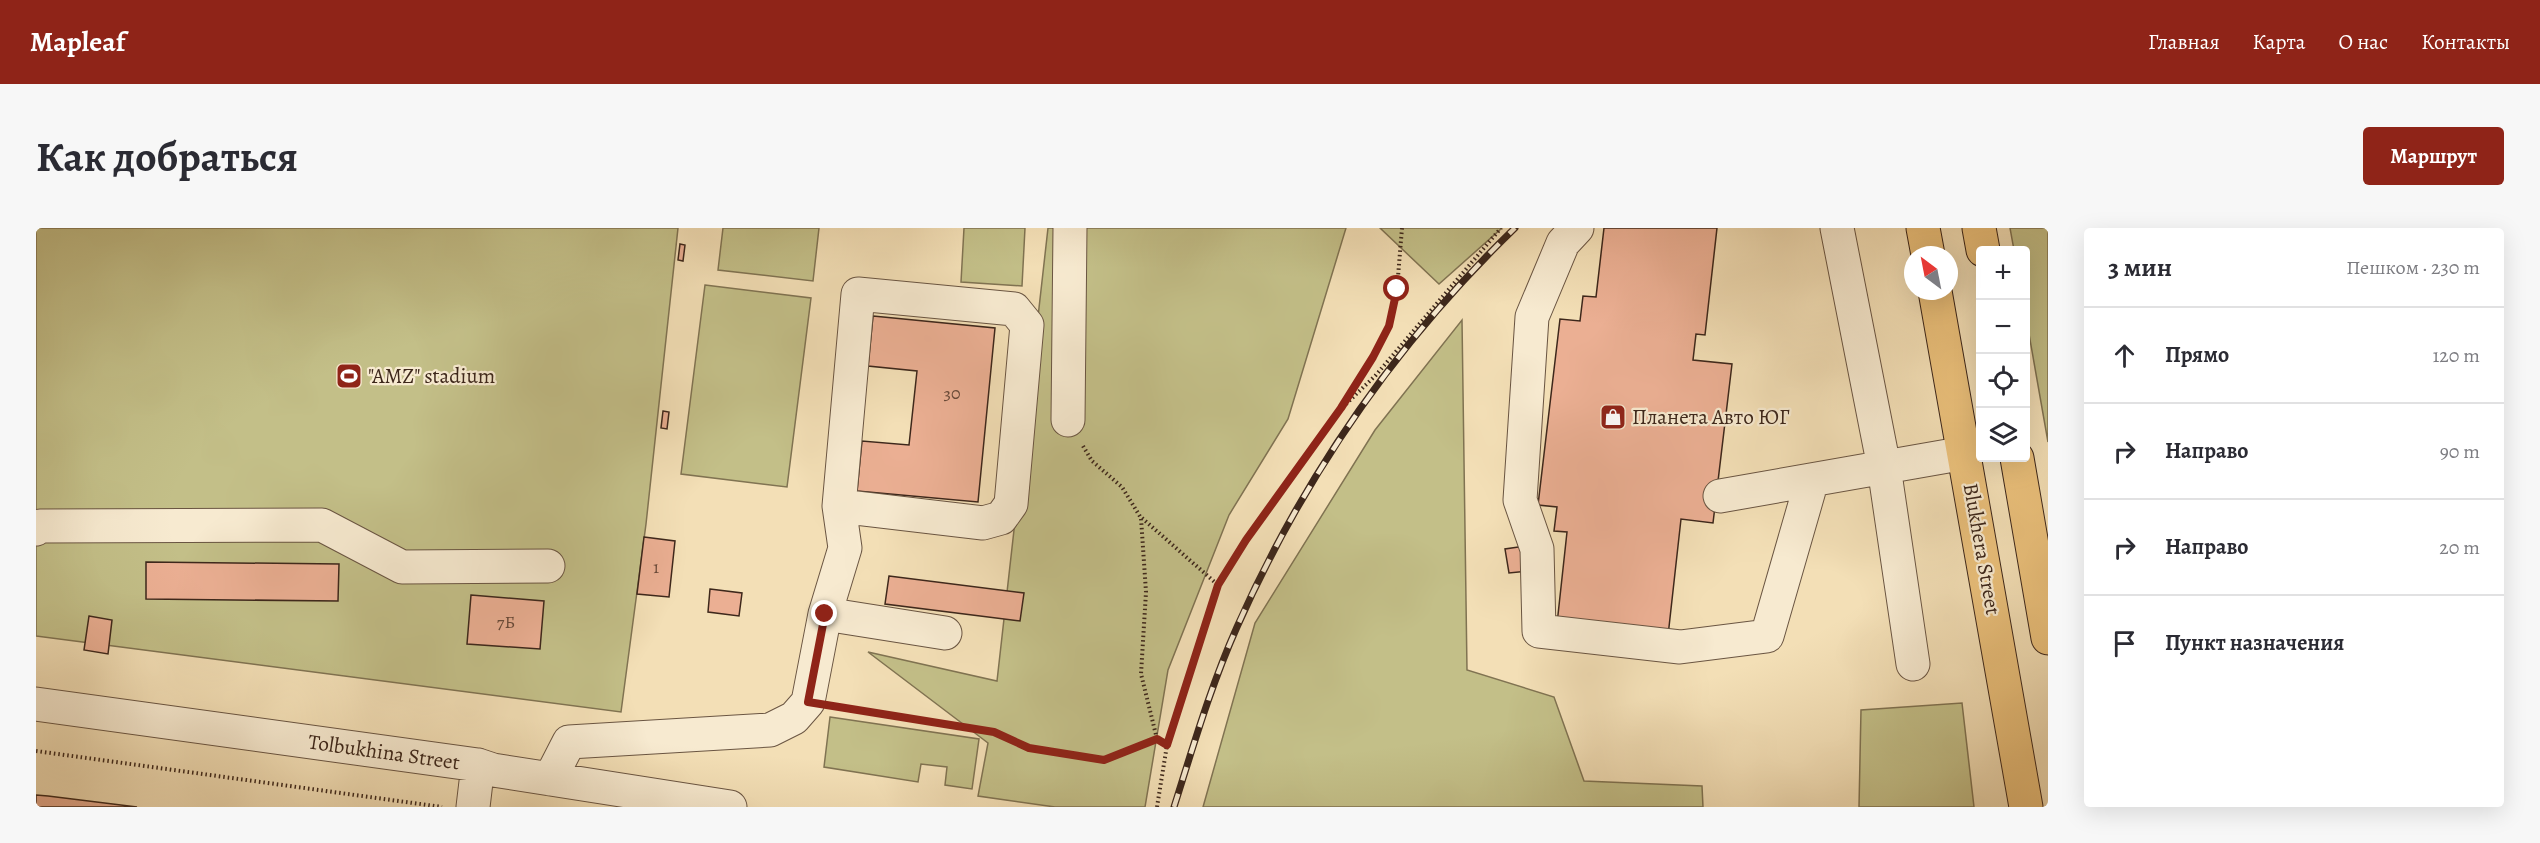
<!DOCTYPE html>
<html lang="ru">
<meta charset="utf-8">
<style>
body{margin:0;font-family:Alegreya,serif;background:#f7f7f7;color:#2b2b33}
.controls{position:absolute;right:18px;top:18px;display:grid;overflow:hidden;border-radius:6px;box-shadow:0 6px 24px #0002}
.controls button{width:54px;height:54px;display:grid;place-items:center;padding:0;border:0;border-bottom:2px solid #e1e1e2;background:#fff;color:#2b2b33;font:30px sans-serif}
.compass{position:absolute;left:1868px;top:18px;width:54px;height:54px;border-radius:50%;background:#fff;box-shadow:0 6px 24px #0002;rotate:328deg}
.stop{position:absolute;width:18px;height:18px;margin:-14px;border:4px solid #8f2418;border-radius:50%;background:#fff}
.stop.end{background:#8f2418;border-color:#fff;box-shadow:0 2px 6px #0008}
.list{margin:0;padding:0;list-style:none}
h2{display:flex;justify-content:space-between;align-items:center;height:78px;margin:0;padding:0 24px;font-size:26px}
h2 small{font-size:20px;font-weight:400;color:#7c7c81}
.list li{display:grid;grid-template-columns:39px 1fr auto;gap:18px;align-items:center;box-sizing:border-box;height:96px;padding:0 24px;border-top:2px solid #e1e1e2}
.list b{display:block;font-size:22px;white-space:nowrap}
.list em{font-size:20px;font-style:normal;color:#7c7c81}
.icon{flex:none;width:33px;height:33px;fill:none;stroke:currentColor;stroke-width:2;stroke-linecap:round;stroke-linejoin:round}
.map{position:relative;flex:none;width:2012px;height:579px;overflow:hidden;border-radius:6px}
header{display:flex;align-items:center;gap:36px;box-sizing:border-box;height:84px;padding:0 30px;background:#8f2418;color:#fff}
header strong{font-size:28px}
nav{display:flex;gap:33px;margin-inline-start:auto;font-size:21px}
.intro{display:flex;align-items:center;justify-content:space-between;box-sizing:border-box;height:144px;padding:0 36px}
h1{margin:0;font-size:42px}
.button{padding:15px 27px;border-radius:6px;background:#8f2418;color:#fff;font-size:21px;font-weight:700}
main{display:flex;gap:36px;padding:0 36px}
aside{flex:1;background:#fff;border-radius:6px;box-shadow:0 6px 24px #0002}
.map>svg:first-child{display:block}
.green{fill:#c3bf88;stroke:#807352;stroke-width:1.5}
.building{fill:#ebaf93;stroke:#3d271b;stroke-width:1.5}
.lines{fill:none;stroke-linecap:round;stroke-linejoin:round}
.minor-casing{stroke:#6a5542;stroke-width:35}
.major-casing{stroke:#3d271b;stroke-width:35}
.path{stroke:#3d271b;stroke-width:4;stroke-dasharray:1.5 3;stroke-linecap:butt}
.minor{stroke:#f7ead0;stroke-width:33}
.major{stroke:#eac07b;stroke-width:33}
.rail-casing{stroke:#3d271b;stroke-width:7}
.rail{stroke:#f7ead0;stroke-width:4.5;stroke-dasharray:14;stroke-linecap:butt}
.route{stroke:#8f2418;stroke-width:8}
.labels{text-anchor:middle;stroke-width:4.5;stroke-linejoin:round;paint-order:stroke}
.number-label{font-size:18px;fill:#684939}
.poi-label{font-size:21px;fill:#3d271b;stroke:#f7ead0;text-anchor:start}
.street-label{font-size:21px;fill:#3d271b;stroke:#f7ead0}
</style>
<header>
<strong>Mapleaf</strong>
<nav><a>Главная</a><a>Карта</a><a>О нас</a><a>Контакты</a></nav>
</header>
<div class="intro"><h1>Как добраться</h1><a class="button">Маршрут</a></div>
<main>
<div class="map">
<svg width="2012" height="579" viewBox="0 0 2012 579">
<rect width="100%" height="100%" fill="#f3dfb6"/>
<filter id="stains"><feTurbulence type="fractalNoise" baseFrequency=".00333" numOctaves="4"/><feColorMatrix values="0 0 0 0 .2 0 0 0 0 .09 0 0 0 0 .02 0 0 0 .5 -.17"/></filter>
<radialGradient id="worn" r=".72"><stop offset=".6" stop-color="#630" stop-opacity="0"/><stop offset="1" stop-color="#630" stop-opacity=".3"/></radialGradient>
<path class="green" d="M0,0H642L610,296L585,484L0,408Z
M687,0H783L777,53L682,42Z
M928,0H989L986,58L925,54Z
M1012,0H1310L1252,191L1193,287L1132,442L1109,579H1019L942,568L952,515L832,424L961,453Z
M1344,0H1466L1403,56Z
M1974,0H2012V214L1990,89V22H1978Z
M669,57L775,70L751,259L645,246Z
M1426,92L1431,442L1518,469L1548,553L1666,558L1667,579H1167L1219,395L1339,202Z
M1926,475L1938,579H1823L1825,482Z
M794,489L943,511L936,561L909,557L911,539L885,536L882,554L788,539Z"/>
<path class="building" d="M1568,0H1681L1669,107L1660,106L1657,132L1696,136L1677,295L1645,291L1632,408L1521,396L1531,304L1518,303L1521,279L1502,277L1524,91L1544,93L1547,68L1560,69Z
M644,16L649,17L647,33L642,32Z
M837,88L959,100L942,274L821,263L826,213L873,217L881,143L832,138Z
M627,183L633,184L631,201L625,200Z
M608,309L639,313L633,369L601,366Z
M1489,318L1492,343L1473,345L1469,321Z
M110,334L303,336L302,373L110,371Z
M853,348L988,365L984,393L849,376Z
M674,361L706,365L703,388L672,384Z
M435,367L508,373L504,421L431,416Z
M53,388L76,392L72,426L48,422Z
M0,567L12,568L101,579H0Z"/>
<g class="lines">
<g class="minor-casing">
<path id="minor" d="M1541,0L1527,15L1496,89L1484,272L1501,321L1503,403L1644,419L1731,408L1776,252
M1801,0L1848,239L1877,436
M1032,192L1034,0
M1684,268L1929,225
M0,301L4,298L286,297L366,339L512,338
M789,386L909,405
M0,476L442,537L457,542L694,579
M514,551L533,514L734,502L758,490L772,474L789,386L809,320L803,278L822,66L978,81L991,97L975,276L965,290L947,295L803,278
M437,579L442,537"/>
</g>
<g class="major-casing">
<path id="major" d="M1887,0L1892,27
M1943,0L1947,22
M1899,63L1990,579
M1981,230L2012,410"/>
</g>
<path class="path" d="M1310,176L1340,147L1465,0
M1047,218L1056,233L1086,259L1105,290L1110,364L1105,446L1121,511
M1106,290L1182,357
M802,479L958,504L993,520L1068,532L1121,511L1131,517
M0,523L406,579
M1121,579L1131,517L1182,357L1210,312L1305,180L1337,129L1353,98L1361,61L1366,0"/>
<use href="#minor" class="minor"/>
<use href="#major" class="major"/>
<g class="rail-casing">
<path id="rail" d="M1138,579C1157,519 1175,457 1201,399C1267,250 1361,114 1479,0"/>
</g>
<use href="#rail" class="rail"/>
</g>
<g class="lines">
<path class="route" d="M789,386L772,474L958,504L993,520L1068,532L1121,511L1131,517L1182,357L1210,312L1305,180L1337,129L1353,98L1361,61"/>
</g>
<defs>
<g id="stadium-square" transform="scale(1.35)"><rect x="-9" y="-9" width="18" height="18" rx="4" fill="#8f2418" stroke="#f7ead0"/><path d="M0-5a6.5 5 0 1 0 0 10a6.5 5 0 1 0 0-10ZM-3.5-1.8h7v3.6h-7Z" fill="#fff"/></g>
<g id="shop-square" transform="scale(1.35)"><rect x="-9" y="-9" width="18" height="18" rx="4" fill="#8f2418" stroke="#f7ead0"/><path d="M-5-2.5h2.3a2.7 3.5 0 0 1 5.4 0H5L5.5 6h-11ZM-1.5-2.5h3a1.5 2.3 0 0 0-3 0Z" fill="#fff"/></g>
</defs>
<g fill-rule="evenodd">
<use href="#stadium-square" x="313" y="148"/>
<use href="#shop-square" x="1577" y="189"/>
</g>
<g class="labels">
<g class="number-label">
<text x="916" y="171">30</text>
<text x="620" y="345">1</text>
<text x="470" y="400">7Б</text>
</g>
<g class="poi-label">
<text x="332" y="155">"AMZ" stadium</text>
<text x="1596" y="196">Планета Авто ЮГ</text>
</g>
<g class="street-label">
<text transform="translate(1946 321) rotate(80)" y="7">Blukhera Street</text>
<text transform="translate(348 524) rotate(8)" y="7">Tolbukhina Street</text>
</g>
</g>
<rect width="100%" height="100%" filter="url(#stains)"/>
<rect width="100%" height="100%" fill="url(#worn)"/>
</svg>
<div class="controls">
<button>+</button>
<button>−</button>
<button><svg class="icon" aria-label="locate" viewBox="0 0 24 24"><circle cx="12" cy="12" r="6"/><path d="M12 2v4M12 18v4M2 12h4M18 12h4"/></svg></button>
<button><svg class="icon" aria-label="layers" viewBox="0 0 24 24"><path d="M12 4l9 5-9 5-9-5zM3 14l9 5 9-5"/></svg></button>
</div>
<svg class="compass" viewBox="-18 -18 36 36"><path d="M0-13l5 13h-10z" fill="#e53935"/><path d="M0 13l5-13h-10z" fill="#7c7c81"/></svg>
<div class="stop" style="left:1361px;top:61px"></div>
<div class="stop end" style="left:789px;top:386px"></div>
</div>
<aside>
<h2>3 мин<small>Пешком · 230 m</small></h2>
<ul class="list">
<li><svg class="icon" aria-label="ahead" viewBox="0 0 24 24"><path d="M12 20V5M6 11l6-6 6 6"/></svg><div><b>Прямо</b></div><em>120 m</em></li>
<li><svg class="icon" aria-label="right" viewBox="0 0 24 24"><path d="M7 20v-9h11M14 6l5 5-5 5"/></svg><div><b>Направо</b></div><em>90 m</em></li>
<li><svg class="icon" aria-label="right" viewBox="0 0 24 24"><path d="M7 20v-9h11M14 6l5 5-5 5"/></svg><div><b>Направо</b></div><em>20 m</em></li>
<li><svg class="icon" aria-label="arrive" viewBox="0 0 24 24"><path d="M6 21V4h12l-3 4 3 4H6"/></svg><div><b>Пункт назначения</b></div></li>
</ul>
</aside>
</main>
